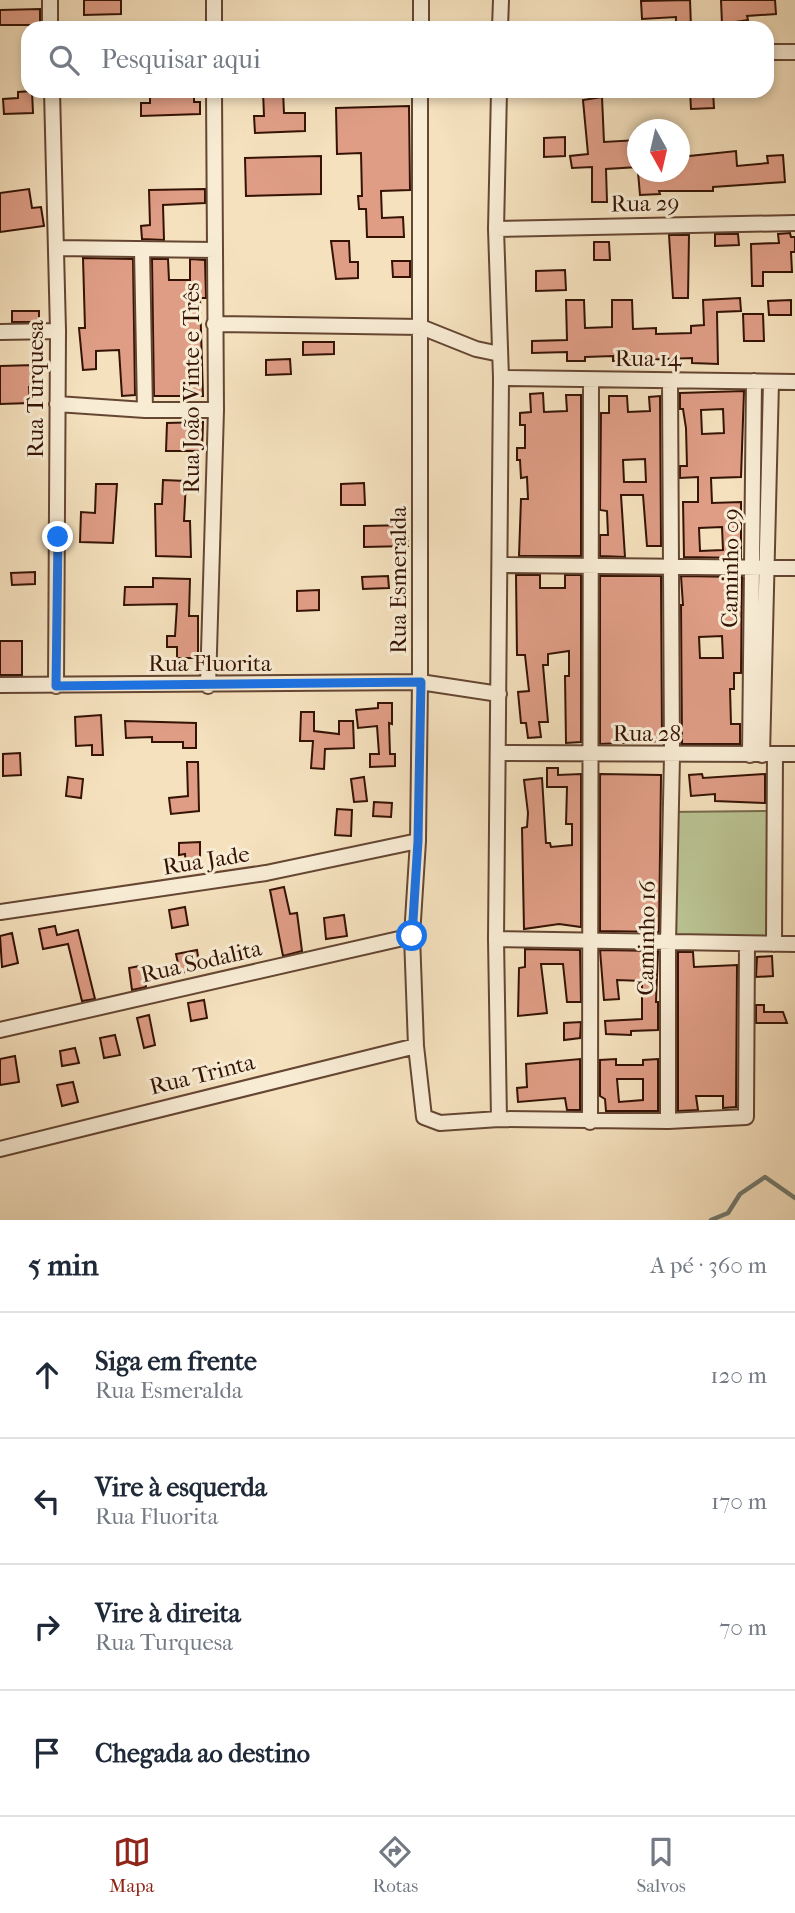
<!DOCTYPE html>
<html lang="pt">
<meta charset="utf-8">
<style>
body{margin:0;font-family:"IM FELL French Canon",serif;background:#f2f2f3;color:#1f2937}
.compass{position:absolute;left:627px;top:119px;width:63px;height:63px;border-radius:50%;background:#fff;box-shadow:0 4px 10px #0003;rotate:172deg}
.stop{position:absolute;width:21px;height:21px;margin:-16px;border:5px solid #1a73e8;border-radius:50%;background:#fff}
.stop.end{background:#1a73e8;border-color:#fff;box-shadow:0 2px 7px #0008}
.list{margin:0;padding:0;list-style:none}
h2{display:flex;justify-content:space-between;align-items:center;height:91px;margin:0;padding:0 28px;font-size:30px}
h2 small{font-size:23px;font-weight:400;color:#747a83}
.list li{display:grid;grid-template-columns:46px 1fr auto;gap:21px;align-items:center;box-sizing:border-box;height:126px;padding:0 28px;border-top:2px solid #e0e1e3}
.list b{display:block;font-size:26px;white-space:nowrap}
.list p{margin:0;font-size:23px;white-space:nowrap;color:#747a83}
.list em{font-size:23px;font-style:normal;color:#747a83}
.icon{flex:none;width:38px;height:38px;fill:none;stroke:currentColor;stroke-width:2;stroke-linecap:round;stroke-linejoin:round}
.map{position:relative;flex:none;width:795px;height:1220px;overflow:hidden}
.search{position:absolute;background:#fff;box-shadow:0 4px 10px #0003;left:21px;right:21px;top:21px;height:77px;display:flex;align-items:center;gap:18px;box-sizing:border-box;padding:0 24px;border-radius:21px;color:#747a83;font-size:26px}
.sheet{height:595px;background:#fff}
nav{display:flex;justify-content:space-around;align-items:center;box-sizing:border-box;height:98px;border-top:2px solid #e0e1e3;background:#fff;font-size:19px;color:#747a83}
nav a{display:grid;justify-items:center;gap:4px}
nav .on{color:#8f2418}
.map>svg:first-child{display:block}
.green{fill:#bac393;stroke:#786b4c;stroke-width:2}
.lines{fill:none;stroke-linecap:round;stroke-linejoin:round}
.stream{stroke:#73796e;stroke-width:4.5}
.building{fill:#df9d86;stroke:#351304;stroke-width:2;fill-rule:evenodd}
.street-casing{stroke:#654632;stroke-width:18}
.street{stroke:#f8ecd5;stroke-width:14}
.route{stroke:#1a73e8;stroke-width:9}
.labels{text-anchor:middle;stroke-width:6;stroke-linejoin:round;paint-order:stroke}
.street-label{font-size:23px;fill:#351304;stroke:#f8ecd5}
</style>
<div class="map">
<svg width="795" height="1220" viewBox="0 0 795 1220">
<rect width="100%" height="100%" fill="#f5e1be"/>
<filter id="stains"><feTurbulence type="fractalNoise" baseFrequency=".00286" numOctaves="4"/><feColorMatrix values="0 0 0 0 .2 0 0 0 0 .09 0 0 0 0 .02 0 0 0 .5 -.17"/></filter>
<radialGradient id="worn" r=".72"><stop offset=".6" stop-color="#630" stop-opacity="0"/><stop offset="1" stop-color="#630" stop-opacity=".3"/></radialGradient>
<path class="green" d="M770,811V938H670L669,812Z"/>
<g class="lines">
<path class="stream" d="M711,1220L728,1213L740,1194L765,1177L795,1198"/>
</g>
<path class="building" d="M84,0H121V14L84,15Z
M690,0L691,27L676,28V17L642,19L641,1Z
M721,0H775L776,14L747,16L748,20L722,24Z
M40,9V25H0V10Z
M32,91L33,113L4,114L3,99L18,98V92Z
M150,91H194V102H200V114L141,116V103H150Z
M263,91H283L284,113H305V131L255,133L254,116H264Z
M690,91H713L714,108L691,109Z
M602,97L604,142L638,140V167L606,169L607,202H592V167L572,168L570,156L588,154L583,100Z
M409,106L410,190L381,191L382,218L403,217L404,237H367L366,209H359L358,196H362L361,153L337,154L336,108Z
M565,137V156L544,157V138Z
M736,151L737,166L768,163L767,156L783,155L785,182L713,187V191H659L660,194L640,195L638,172H680V157Z
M321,156V194L246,196L245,158Z
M29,189L32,208L41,207L44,226L0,232V193Z
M205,189V203L163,205L164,240L142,239L141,226L150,225L149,190Z
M790,233L791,237H795V252H791L792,272H763V286H752L751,244L779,243L778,234Z
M715,234H738L739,245L715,246Z
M669,235H689L688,298H673Z
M331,241H349L350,262H358V278L336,279Z
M594,242H609L610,260H594Z
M83,258L133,259L135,395L122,396L119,350L96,351V369L83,370L79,328H85Z
M152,259H168L169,280H190V259L205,260L206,298H200L203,396H154Z
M392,261H410V277H393Z
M565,270L566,290L536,291V271Z
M740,298L741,311L717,312L718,364L692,363V358L613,361V356L585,357V361H567V352L532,353V341L567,340L566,300H584L585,328L612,327V300H632L633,329L656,328V334L691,333V326L704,325L703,300Z
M791,300V315H769L768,301Z
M12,311H39V322H12Z
M743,314H763L764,341H744Z
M303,342H334V354L303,355Z
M290,359L291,374L266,375V360Z
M35,365V386L29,387L30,403L0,404V366Z
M744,391L741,477L711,478L712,503L741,502V558L684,557L683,502H698V477L680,478V466H687L686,428L683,409H680V393ZM723,409L724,433L702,434L701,410ZM722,527L723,550L700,551L699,528Z
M543,393L544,412L567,411L566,395H581V556H519L521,499H528L527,477L521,478L520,460H517V448H525V425H520V413L531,412L530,394Z
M609,396H627L628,412L650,411L649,397L660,396L661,546H647L643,495H621L625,557L600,556V535H608L607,511L600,510L601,413H609ZM645,459L646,482H624L623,460Z
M203,422L202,451H166L167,423Z
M163,480L186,481L184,521H190L191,557L156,556L155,504H162Z
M364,483L365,505H341V484Z
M96,484H117L113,543L80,542L81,512L95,513Z
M407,525L408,546L364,547V526Z
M35,572V584L12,585L11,573Z
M516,575H540V588H565V575H581V742L566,743L565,676H569V651L548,654V665H543L548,722H539L541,737L528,738L526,723H521L518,692L529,691L525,655H517Z
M388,576L389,588L363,589L362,577Z
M600,576H661L662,741L600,744Z
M681,576L742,577L741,673H734V689H730L731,724H740V744H682L681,605H683ZM722,636L723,658H700L699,637Z
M153,578L190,579L189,616H198V658H177V647H167V636H175L177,604L124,605L125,587H153Z
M319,590V610L297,611V591Z
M0,641H22V675H0Z
M378,703H392V724L389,723L390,754H395V766L370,767V754H379L377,726L358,728L356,710L378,708Z
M301,712H314V731L339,734V721H353L354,748L325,749L324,769L311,768L313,741H300Z
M101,715L103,755H92V745L76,746L75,717Z
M125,721L196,723V748H183V742H152V737L126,738Z
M20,753L21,775L3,776V754Z
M187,762H198L199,811L171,814L169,798L188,796Z
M547,768H558V775L581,774V927L559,924L524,929L522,828L527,827L528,813L524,780L542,778L546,843H550L551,847L572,845V824H566L567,787H547Z
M600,774L661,775L659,932L600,931Z
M702,774L703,778L765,774V803L715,801V794L691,796L689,775Z
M68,777L83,779L81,798L66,796Z
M364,777L367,801L354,802L351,779Z
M374,802L392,803L391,817L373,816Z
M337,809L352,810L351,836L335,835Z
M200,842V866H186L185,854L179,855V843Z
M284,887L290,914L297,913L302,951L283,956L270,890Z
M185,907L188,925L172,928L169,910Z
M344,915L347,936L326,939L324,918Z
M55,926L57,935L78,930L95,999L82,1001L68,944L43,949L39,929Z
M12,933L18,963L2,967L0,936Z
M525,949L580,950L581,1002H567L563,964H541L547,1013L518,1016L519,968L525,967Z
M197,950L200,969L180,973L176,954Z
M600,950L658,951L656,1002H658V1030L631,1031V1035L606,1034L605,1021L642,1019V981L617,980L619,999L604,1000Z
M678,952H693L694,967L737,965L736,1107L723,1108V1096H696L698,1110L678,1111Z
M772,956L773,976L756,977L757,957Z
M150,964L153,975L144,977L146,987L132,990L129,968Z
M204,1000L207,1018L191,1021L188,1003Z
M756,1005H764V1012H783L787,1023H756Z
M149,1015L155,1045L144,1048L137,1018Z
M581,1022L580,1038L564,1040V1023Z
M115,1035L120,1055L104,1058L100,1038Z
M75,1048L79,1063L62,1066L60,1051Z
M15,1056L19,1082L0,1085V1059Z
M580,1059V1110H567L565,1098L518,1102L517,1088L527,1087L526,1064Z
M616,1059V1065H643V1060L658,1059V1111H606L605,1099L600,1096V1060ZM617,1079H643V1100L619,1102Z
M73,1082L78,1102L62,1106L57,1085Z"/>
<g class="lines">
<g class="street-casing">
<path id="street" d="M50,0V28
M214,0V28
M421,28V0
M500,28L501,0
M767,52H795
M52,91L58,331L56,686
M420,91V682L418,841L412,936L416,1046L424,1117L440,1123L499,1119
M499,91L496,229L501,378L496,939L499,1119L668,1121L746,1117L747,944
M496,229L795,223
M56,248L215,250
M142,249L145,410
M214,324L421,327L476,349L500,354
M0,332L58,331
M501,378L795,382
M57,404L145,410H216
M500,565L795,568
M0,685L420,682L499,694
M208,686L216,410L214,91
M499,753L795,754
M750,755L754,381
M762,755L771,382
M0,912L266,873L418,841
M496,939L795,944
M774,944L775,754
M0,1030L412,936
M668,1121V944L672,756L670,381
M590,1122L591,381
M0,1149L416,1046"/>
</g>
<use href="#street" class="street"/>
</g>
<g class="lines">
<path class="route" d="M58,537L56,686L421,682L418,841L412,936"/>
</g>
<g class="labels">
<g class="street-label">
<text transform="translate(645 203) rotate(-1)" y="8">Rua 29</text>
<text x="648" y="366">Rua 14</text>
<text transform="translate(191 388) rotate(-90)" y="8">Rua João Vinte e Três</text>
<text transform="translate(35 389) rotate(-90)" y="8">Rua Turquesa</text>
<text transform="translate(730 568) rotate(-89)" y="8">Caminho 09</text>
<text transform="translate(398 580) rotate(-90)" y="8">Rua Esmeralda</text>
<text x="210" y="671">Rua Fluorita</text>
<text x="647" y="741">Rua 28</text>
<text transform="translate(206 860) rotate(-9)" y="8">Rua Jade</text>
<text transform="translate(646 938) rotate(-89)" y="8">Caminho 16</text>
<text transform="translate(201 961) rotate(-13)" y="8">Rua Sodalita</text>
<text transform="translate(202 1074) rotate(-14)" y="8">Rua Trinta</text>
</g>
</g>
<rect width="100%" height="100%" filter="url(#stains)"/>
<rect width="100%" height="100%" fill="url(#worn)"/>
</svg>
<svg class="compass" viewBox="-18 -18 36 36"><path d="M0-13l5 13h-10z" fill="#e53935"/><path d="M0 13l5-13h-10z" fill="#747a83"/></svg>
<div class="stop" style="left:412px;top:936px"></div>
<div class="stop end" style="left:58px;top:537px"></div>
<div class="search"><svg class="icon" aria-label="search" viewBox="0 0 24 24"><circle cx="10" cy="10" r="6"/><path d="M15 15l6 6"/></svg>Pesquisar aqui</div>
</div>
<section class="sheet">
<h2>5 min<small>A pé · 360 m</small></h2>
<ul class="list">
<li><svg class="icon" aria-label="ahead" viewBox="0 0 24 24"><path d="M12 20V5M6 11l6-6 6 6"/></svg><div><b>Siga em frente</b><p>Rua Esmeralda</p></div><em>120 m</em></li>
<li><svg class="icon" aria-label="left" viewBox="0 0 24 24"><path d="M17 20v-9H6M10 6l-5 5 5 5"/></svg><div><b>Vire à esquerda</b><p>Rua Fluorita</p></div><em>170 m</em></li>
<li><svg class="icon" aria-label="right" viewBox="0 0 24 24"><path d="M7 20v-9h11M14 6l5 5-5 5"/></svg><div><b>Vire à direita</b><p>Rua Turquesa</p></div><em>70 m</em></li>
<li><svg class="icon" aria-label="arrive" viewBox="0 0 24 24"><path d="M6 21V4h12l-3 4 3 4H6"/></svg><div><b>Chegada ao destino</b></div></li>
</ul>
</section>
<nav>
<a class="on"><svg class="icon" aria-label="map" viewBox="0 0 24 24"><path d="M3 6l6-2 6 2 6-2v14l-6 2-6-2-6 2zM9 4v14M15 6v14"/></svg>Mapa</a>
<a><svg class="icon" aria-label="directions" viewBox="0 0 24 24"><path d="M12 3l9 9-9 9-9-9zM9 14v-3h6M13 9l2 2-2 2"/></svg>Rotas</a>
<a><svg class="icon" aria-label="saved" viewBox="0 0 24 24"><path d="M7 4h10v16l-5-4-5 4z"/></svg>Salvos</a>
</nav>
